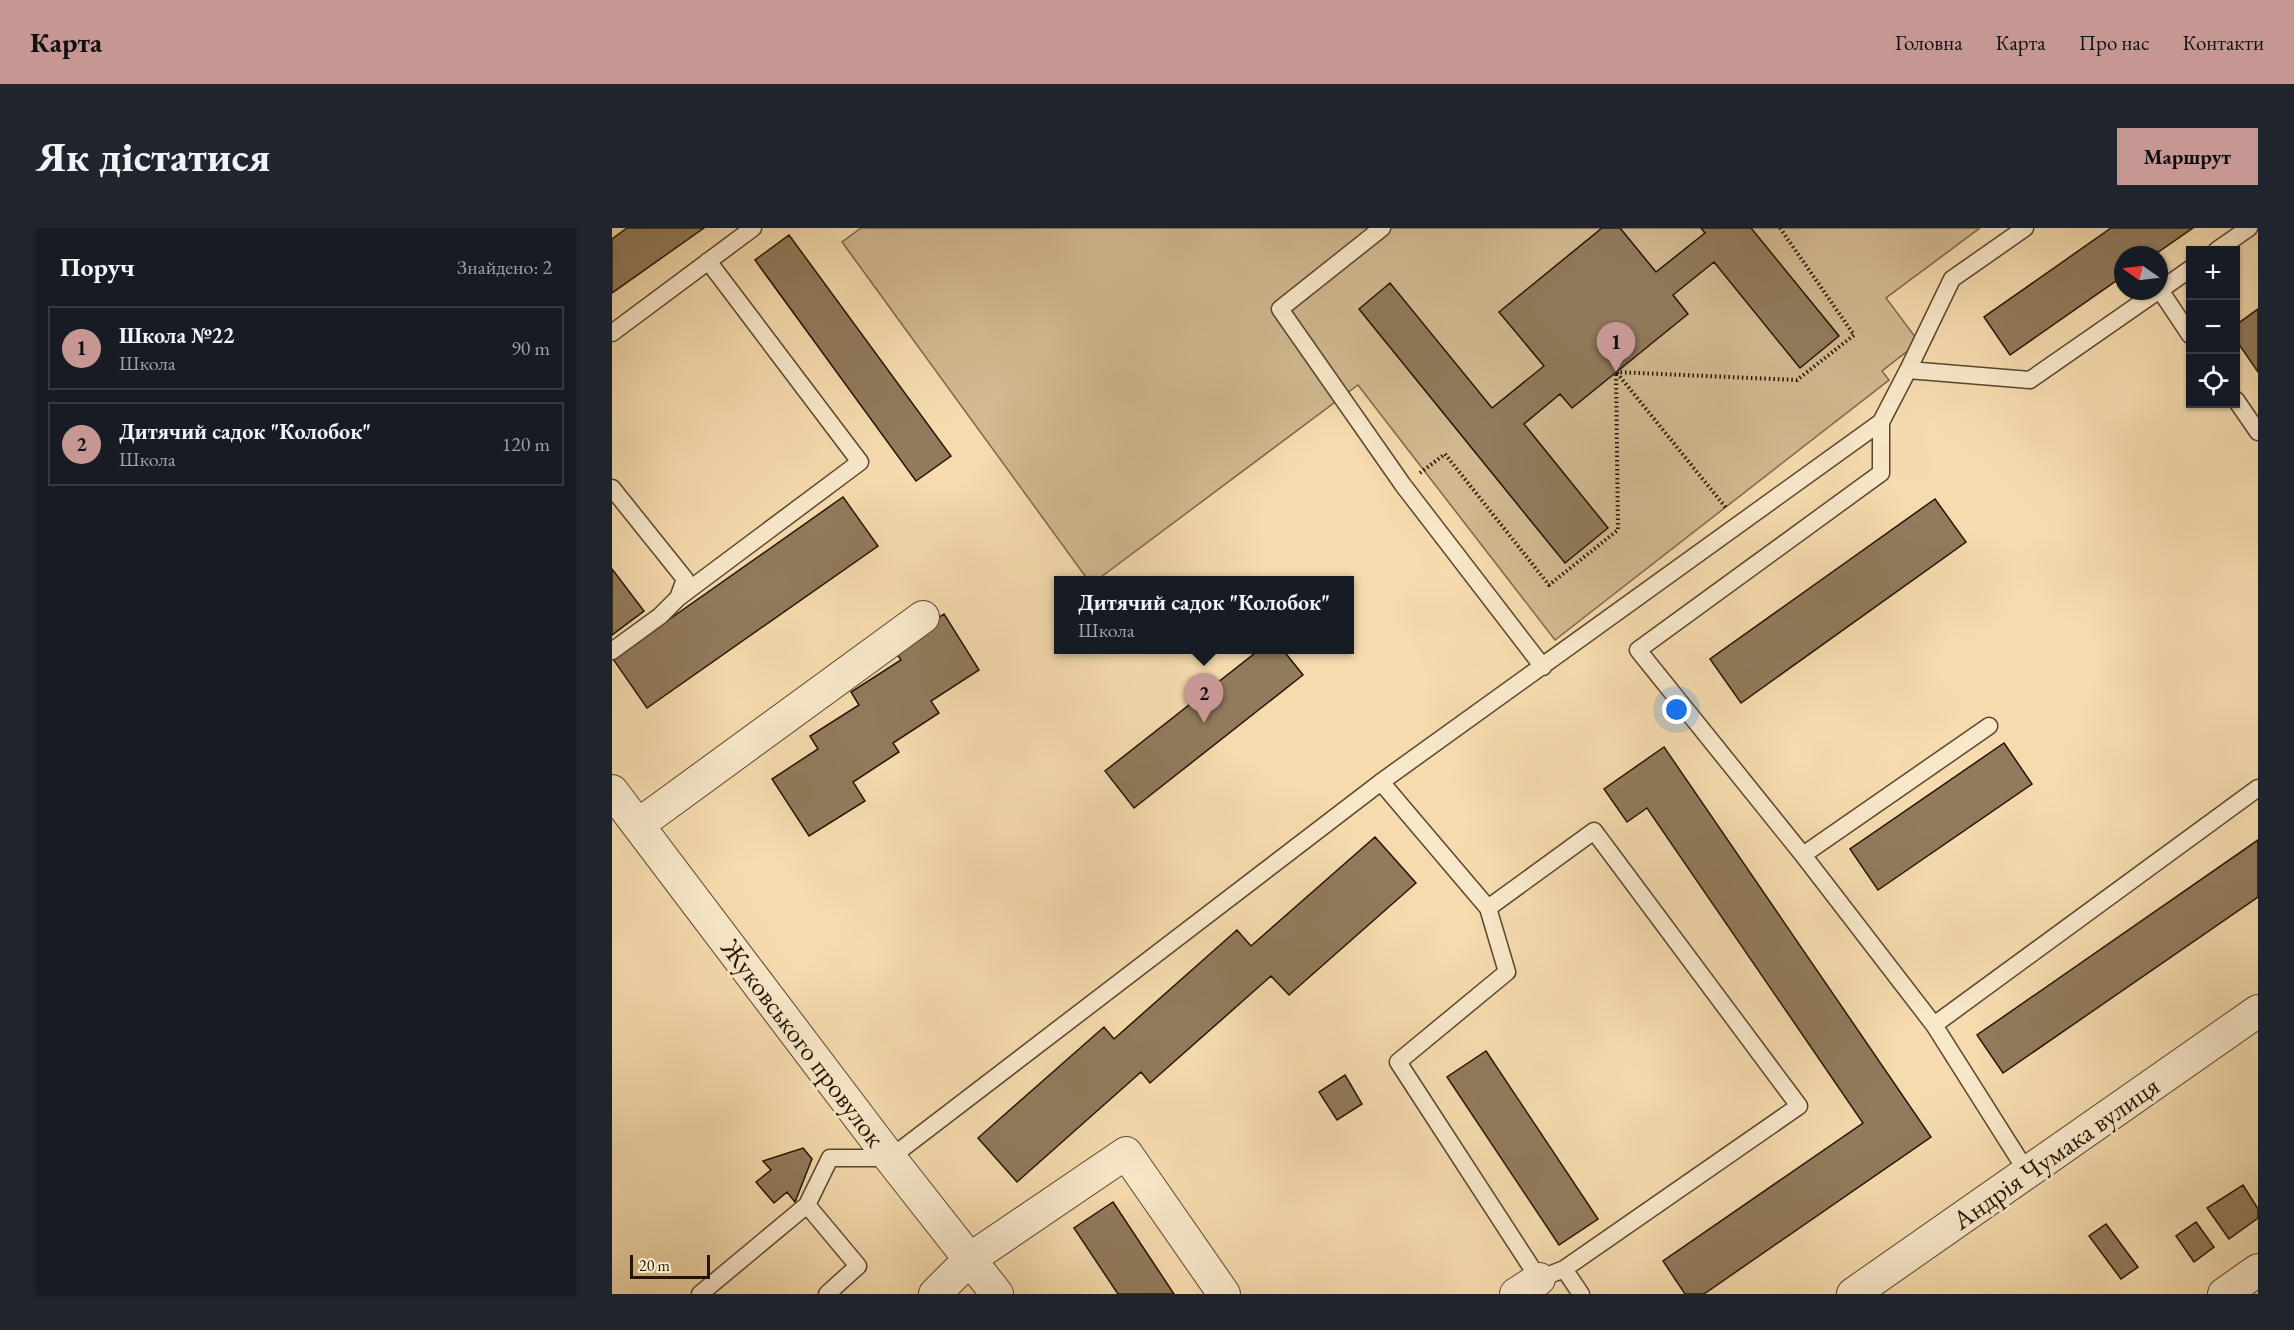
<!DOCTYPE html>
<html lang="uk">
<meta charset="utf-8">
<style>
body{margin:0;font-family:"EB Garamond",serif;background:#20242c;color:#f1f3f6}
.controls{position:absolute;right:18px;top:18px;display:grid;overflow:hidden;border-radius:0px;box-shadow:0 2px 4px #0004}
.controls button{width:54px;height:54px;display:grid;place-items:center;padding:0;border:0;border-bottom:2px solid #363941;background:#171b24;color:#f1f3f6;font:30px sans-serif}
.compass{position:absolute;left:1502px;top:18px;width:54px;height:54px;border-radius:50%;background:#171b24;box-shadow:0 2px 4px #0004;rotate:284deg}
.scale{position:absolute;left:18px;bottom:15px;width:80px;box-sizing:border-box;padding-left:6px;border:3px solid #251403;border-top:0;font-size:16px;line-height:21px;white-space:nowrap;color:#251403;-webkit-text-stroke:4px #f8e8ca;paint-order:stroke}
.you{position:absolute;left:1065px;top:482px;width:21px;height:21px;margin:-15px;border:4px solid #fff;border-radius:50%;background:#1a73e8;box-shadow:0 0 0 9px #1a73e833}
.badge{display:grid;place-items:center;width:39px;height:39px;border-radius:50%;background:#c59692;color:#111;font-size:20px;font-weight:700}
.pin{position:absolute;translate:-50% -50px;filter:drop-shadow(0 2px 3px #0008)}
.pin::after{content:'';position:absolute;top:32px;width:21px;height:18px;background:inherit;clip-path:polygon(0 0,100% 0,50% 100%)}
.popup{position:absolute;left:442px;top:348px;width:300px;height:78px;box-sizing:border-box;display:grid;place-content:center;border-radius:0px;background:#171b24;filter:drop-shadow(0 2px 4px #0005);font-size:20px;white-space:nowrap;color:#9ea1a6}
.popup b{font-size:22px;color:#f1f3f6}
.popup::after{content:'';position:absolute;left:50%;top:100%;margin-left:-12px;border:12px solid transparent;border-top-color:#171b24}
.list{margin:0;padding:0;list-style:none}
h2{display:flex;justify-content:space-between;align-items:center;height:78px;margin:0;padding:0 24px;font-size:26px}
h2 small{font-size:20px;font-weight:400;color:#9ea1a6}
.list li{display:grid;grid-template-columns:39px 1fr auto;gap:18px;align-items:center;box-sizing:border-box;height:84px;margin:0 12px 12px;padding:0 12px;border:2px solid #363941;border-radius:0px}
.list b{display:block;font-size:22px;white-space:nowrap}
.list p{margin:0;font-size:20px;white-space:nowrap;color:#9ea1a6}
.list em{font-size:20px;font-style:normal;color:#9ea1a6}
.icon{flex:none;width:33px;height:33px;fill:none;stroke:currentColor;stroke-width:2;stroke-linecap:round;stroke-linejoin:round}
.map{position:relative;flex:none;width:1646px;height:1066px;overflow:hidden;border-radius:0px}
header{display:flex;align-items:center;gap:36px;box-sizing:border-box;height:84px;padding:0 30px;background:#c59692;color:#111}
header strong{font-size:28px}
nav{display:flex;gap:33px;margin-inline-start:auto;font-size:21px}
.intro{display:flex;align-items:center;justify-content:space-between;box-sizing:border-box;height:144px;padding:0 36px}
h1{margin:0;font-size:42px}
.button{padding:15px 27px;border-radius:0px;background:#c59692;color:#111;font-size:21px;font-weight:700}
main{display:flex;gap:36px;padding:0 36px}
aside{flex:1;background:#171b24;border-radius:0px;box-shadow:0 2px 4px #0004}
.map>svg:first-child{display:block}
.green{fill:#d2b991;stroke:#7c664a;stroke-width:1.5}
.building{fill:#917b5c;stroke:#251403;stroke-width:1.5}
.lines{fill:none;stroke-linecap:round;stroke-linejoin:round}
.lane-casing{stroke:#59462e;stroke-width:19}
.street-casing{stroke:#59462e;stroke-width:34}
.path{stroke:#251403;stroke-width:4;stroke-dasharray:1.5 3;stroke-linecap:butt}
.lane{stroke:#f8e8ca;stroke-width:16}
.street{stroke:#f8e8ca;stroke-width:32}
.labels{text-anchor:middle;stroke-width:6;stroke-linejoin:round;paint-order:stroke}
.street-label{font-size:27px;fill:#251403;stroke:#f8e8ca}
</style>
<header>
<strong>Карта</strong>
<nav><a>Головна</a><a>Карта</a><a>Про нас</a><a>Контакти</a></nav>
</header>
<div class="intro"><h1>Як дістатися</h1><a class="button">Маршрут</a></div>
<main>
<aside>
<h2>Поруч<small>Знайдено: 2</small></h2>
<ul class="list">
<li><span class="badge">1</span><div><b>Школа №22</b><p>Школа</p></div><em>90 m</em></li>
<li><span class="badge">2</span><div><b>Дитячий садок &quot;Колобок&quot;</b><p>Школа</p></div><em>120 m</em></li>
</ul>
</aside>
<div class="map">
<svg width="1646" height="1066" viewBox="0 0 1646 1066">
<rect width="100%" height="100%" fill="#f5dbae"/>
<filter id="stains"><feTurbulence type="fractalNoise" baseFrequency=".00333" numOctaves="4"/><feColorMatrix values="0 0 0 0 .2 0 0 0 0 .09 0 0 0 0 .02 0 0 0 .5 -.17"/></filter>
<radialGradient id="worn" r=".72"><stop offset=".6" stop-color="#630" stop-opacity="0"/><stop offset="1" stop-color="#630" stop-opacity=".3"/></radialGradient>
<path class="green" d="M249,0H1368L1274,70L1307,114L1270,143L1277,152L943,412L746,157L485,352H476L230,14Z"/>
<path class="building" d="M15,0H92L0,65V11Z
M990,0H1008L1044,44L1093,5L1089,0H1139L1227,108L1188,140L1102,34L1061,67L1076,86L960,180L948,166L912,196L996,300L953,335L747,81L778,55L880,180L932,138L887,84Z
M1499,0H1581L1542,27H1511V48L1398,127L1372,89Z
M177,7L339,228L304,253L143,32Z
M1646,81V144L1624,112V97Z
M231,269L266,318L35,480L1,431Z
M1323,271L1354,314L1129,475L1098,431Z
M0,341L32,383L0,407Z
M332,386L367,442L319,473L327,485L281,515L287,524L241,554L253,573L197,608L160,551L206,521L198,508L247,477L239,464L289,432L280,419Z
M647,422H671L691,447L522,580L493,543Z
M1392,515L1420,556L1266,662L1238,621Z
M1052,519L1319,909L1092,1066H1073L1051,1033L1251,895L1035,580L1015,594L992,561Z
M763,609L804,655L677,767L659,748L538,855L529,844L405,954L366,910L492,799L502,811L625,702L639,718Z
M1646,612V669L1391,845L1365,807Z
M874,823L986,991L947,1017L835,849Z
M733,847L750,876L725,892L707,864Z
M191,920L200,931L183,974L175,964L162,975L144,954L159,942L151,933Z
M1631,957L1646,981V990L1617,1011L1595,980Z
M501,974L562,1066H506L462,1000Z
M1584,994L1602,1019L1582,1034L1564,1008Z
M1494,996L1526,1039L1509,1051L1477,1008Z"/>
<g class="lines">
<g class="lane-casing">
<path id="lane" d="M770,0L668,81L791,257L931,439
M1413,0L1340,51L1296,142L1269,194V245L1026,422L1191,627L1322,797L1415,944
M1605,22L1637,0
M1548,62L1578,107
M1547,63L1578,41
M0,105L141,0
M1296,142L1418,152L1546,63
M1624,172L1646,204
M0,260L73,351L66,370L48,388L0,423
M66,370L248,234L96,33
M769,554L1269,194
M1191,627L1377,498
M876,680L982,603L1187,878L952,1041
M1322,797L1646,560
M195,977L246,1038L215,1066
M88,1066L195,977L218,930H278L769,554L876,680L895,744L786,834L927,1051L952,1041L969,1066"/>
</g>
<g class="street-casing">
<path id="street" d="M0,563L278,930L385,1066
M26,597L311,389
M323,1066L358,1031L514,925L612,1066
M904,1066L927,1051
M1241,1066L1646,783
M1612,1066L1646,1042"/>
</g>
<path class="path" d="M1004,144L1185,152L1242,107L1168,0
M1005,145L1115,281
M808,245L833,226L937,357L1006,302L1004,144"/>
<use href="#lane" class="lane"/>
<use href="#street" class="street"/>
</g>
<g class="labels">
<g class="street-label">
<text transform="translate(191 815) rotate(53)" y="9">Жуковського провулок</text>
<text transform="translate(1444 925) rotate(-35)" y="9">Андрія Чумака вулиця</text>
</g>
</g>
<rect width="100%" height="100%" filter="url(#stains)"/>
<rect width="100%" height="100%" fill="url(#worn)"/>
</svg>
<div class="controls">
<button>+</button>
<button>−</button>
<button><svg class="icon" aria-label="locate" viewBox="0 0 24 24"><circle cx="12" cy="12" r="6"/><path d="M12 2v4M12 18v4M2 12h4M18 12h4"/></svg></button>
</div>
<svg class="compass" viewBox="-18 -18 36 36"><path d="M0-13l5 13h-10z" fill="#e53935"/><path d="M0 13l5-13h-10z" fill="#9ea1a6"/></svg>
<div class="scale">20 m</div>
<div class="you"></div>
<div class="pin badge" style="left:1004px;top:144px">1</div>
<div class="pin badge" style="left:592px;top:495px">2</div>
<div class="popup"><b>Дитячий садок &quot;Колобок&quot;</b>Школа</div>
</div>
</main>
